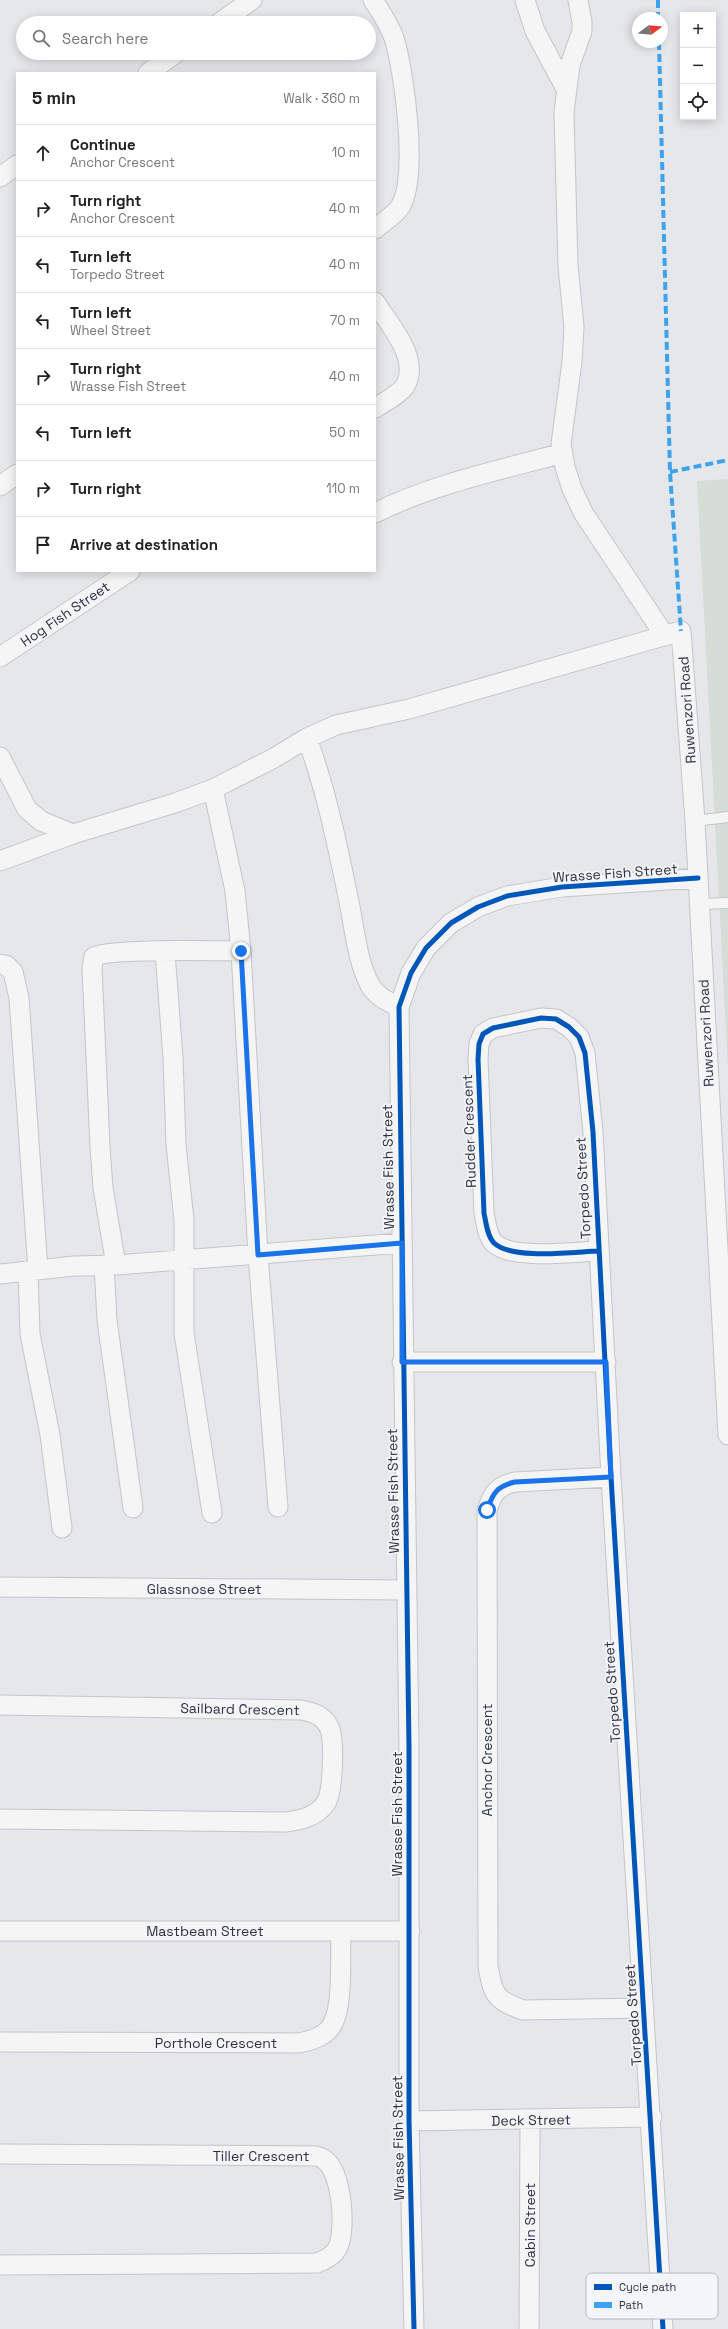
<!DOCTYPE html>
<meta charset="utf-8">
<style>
body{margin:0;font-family:"Space Grotesk",sans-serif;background:#f2f2f2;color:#222}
.controls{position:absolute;right:12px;top:12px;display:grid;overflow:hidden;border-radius:0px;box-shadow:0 2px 10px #0003}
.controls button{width:36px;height:36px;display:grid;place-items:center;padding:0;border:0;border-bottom:1px solid #e0e0e0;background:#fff;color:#222;font:20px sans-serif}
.compass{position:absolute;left:632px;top:12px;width:36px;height:36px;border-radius:50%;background:#fff;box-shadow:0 2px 10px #0003;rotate:74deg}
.stop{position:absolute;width:12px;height:12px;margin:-9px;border:3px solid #1a73e8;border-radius:50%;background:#fff}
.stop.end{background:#1a73e8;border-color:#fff;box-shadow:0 1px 4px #0008}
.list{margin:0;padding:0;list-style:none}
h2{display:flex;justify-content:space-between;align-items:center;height:52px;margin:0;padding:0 16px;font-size:17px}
h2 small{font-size:13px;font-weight:400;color:#767676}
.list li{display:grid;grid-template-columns:26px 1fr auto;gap:12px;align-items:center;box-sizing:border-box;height:56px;padding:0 16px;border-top:1px solid #e0e0e0}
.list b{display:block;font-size:15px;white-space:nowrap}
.list p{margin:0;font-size:13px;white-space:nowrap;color:#767676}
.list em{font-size:13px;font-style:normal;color:#767676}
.icon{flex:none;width:22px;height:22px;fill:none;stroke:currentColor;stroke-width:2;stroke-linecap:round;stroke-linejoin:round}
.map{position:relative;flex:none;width:728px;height:2329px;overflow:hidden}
.search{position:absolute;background:#fff;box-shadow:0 2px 10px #0003;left:16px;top:16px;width:360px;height:44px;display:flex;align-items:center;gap:10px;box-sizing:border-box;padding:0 14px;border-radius:22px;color:#767676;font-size:15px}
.panel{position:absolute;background:#fff;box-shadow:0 2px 10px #0003;left:16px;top:72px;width:360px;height:500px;border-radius:0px}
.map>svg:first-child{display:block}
.green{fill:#d5ddd6}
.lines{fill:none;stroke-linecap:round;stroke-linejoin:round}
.service-casing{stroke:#c3c5c8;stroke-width:12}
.minor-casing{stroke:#c3c5c8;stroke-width:21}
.service{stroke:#f5f5f6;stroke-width:10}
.minor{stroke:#f5f5f6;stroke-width:19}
.quiet{stroke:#3ea3ec;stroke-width:4;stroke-dasharray:8 4;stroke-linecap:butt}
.cycleway-casing{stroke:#f4f5f8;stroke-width:8}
.cycleway{stroke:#0057b8;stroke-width:5}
.route{stroke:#1a73e8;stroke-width:5}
.labels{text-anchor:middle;stroke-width:3.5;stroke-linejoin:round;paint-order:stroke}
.street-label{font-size:14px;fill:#2d3243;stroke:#f4f5f8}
.key{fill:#f4f5f8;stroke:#b8bac2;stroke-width:1}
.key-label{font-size:11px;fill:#2d3243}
</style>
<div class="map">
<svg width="728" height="2329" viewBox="0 0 728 2329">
<rect width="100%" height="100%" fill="#e5e7ea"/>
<path class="green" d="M728,479V1069L697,481Z"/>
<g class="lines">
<g class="service-casing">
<path id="service" d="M695,821L728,817
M700,904L728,903"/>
</g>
<g class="minor-casing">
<path id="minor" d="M373,0C381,12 389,24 394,38C404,70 419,178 400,207C395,215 383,222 375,229
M525,0L535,31L566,89
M578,0L582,22V31L570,65L564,112L568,266L574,327L572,362L561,444L565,467L572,489L584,514L665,636
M219,23L252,0
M148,73L176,53
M0,177L17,165
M375,302C389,324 421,359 405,386C399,395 384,402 375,408
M0,486L17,474
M375,513C433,484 500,470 563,453
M0,657L130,571
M307,738C326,790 337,843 348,897C354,924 357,962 370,985C377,997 387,1001 399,1007
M0,757L27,809L41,821L73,834
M213,789L235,891L241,951L258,1255L278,1507
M0,861L73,834L175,803L213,789L274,758L307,738L336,725L409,709L681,631L695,821L728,1435
M165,952L173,1058L176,1145L184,1220V1333L212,1513
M0,964L6,965L13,972L19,998L38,1270
M598,1251C573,1252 512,1260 494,1243C487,1236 486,1222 484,1213L478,1059L479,1044L483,1034L493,1028L541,1018L556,1019L569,1027L579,1037L585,1053L593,1132L611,1477L663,2329
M104,1265L107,1320L133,1508
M116,1265L103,1188L100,1147L92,968L94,957C108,948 217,951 241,951
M28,1271L30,1334L50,1435L62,1528
M0,1274L74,1266L116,1265L401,1243
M402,1362H606
M611,1477L515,1482C497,1486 493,1493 487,1510L488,1966C493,1995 495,2000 523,2010L644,2008
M0,1587L407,1590
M0,1705L301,1710C312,1712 323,1715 329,1727C335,1739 333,1791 326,1803C316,1817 301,1820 286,1822L0,1819
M0,1931H410
M0,2042L299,2043C313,2040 328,2036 334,2021C343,2001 340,1954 341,1931
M409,2121L652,2117
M0,2154L316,2156C319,2157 323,2158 325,2160C342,2173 347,2231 337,2249C333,2256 325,2260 317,2263L0,2265
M414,2329L409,2121V1748L399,1007L411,973L426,948L451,923L478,907L507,896L562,887L698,878
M529,2329L530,2120"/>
</g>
<use href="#service" class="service"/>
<use href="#minor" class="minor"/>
<path class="quiet" d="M658,0V18
M659,42L670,472L681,631
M670,472L728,460"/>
<g class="cycleway-casing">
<path id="cycleway" d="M598,1251C573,1252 512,1260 494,1243C487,1236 486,1222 484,1213L478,1059L479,1044L483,1034L493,1028L541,1018L556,1019L569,1027L579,1037L585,1053L593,1132L611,1477L663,2329
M414,2329L409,2121V1748L399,1007L411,973L426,948L451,923L478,907L507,896L562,887L698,878"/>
</g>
<use href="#cycleway" class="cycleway"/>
</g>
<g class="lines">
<path class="route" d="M241,951L258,1255L402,1243V1362H606L611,1477L515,1482C497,1486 493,1493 487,1510"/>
</g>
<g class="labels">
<g class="street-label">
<text transform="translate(65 614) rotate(-34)" y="5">Hog Fish Street</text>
<text transform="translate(687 710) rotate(-94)" y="5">Ruwenzori Road</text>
<text transform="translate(615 873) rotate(-4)" y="5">Wrasse Fish Street</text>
<text transform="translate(706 1033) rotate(-93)" y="5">Ruwenzori Road</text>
<text transform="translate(469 1131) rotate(-92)" y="5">Rudder Crescent</text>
<text transform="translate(388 1167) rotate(-91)" y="5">Wrasse Fish Street</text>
<text transform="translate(583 1188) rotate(-93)" y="5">Torpedo Street</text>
<text transform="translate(393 1491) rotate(-91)" y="5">Wrasse Fish Street</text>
<text x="204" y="1594">Glassnose Street</text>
<text transform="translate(612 1692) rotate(-94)" y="5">Torpedo Street</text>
<text transform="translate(240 1709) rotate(1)" y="5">Sailbard Crescent</text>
<text transform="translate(487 1760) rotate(-90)" y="5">Anchor Crescent</text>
<text transform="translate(397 1814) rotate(-90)" y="5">Wrasse Fish Street</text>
<text x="205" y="1936">Mastbeam Street</text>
<text transform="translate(633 2015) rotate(-94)" y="5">Torpedo Street</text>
<text x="216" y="2048">Porthole Crescent</text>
<text transform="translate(531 2120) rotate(-1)" y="5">Deck Street</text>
<text transform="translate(398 2138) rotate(-91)" y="5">Wrasse Fish Street</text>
<text x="261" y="2161">Tiller Crescent</text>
<text transform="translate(530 2225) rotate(-90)" y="5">Cabin Street</text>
</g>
</g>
<rect x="586" y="2273" width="132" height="46" rx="6" class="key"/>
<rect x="594" y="2284" width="18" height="6" fill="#0057b8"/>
<rect x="594" y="2302" width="18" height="6" fill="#3ea3ec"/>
<g class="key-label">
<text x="619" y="2291">Cycle path</text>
<text x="619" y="2309">Path</text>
</g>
</svg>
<div class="controls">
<button>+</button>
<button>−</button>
<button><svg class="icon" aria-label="locate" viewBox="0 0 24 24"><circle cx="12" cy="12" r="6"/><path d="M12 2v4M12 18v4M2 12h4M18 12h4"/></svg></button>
</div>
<svg class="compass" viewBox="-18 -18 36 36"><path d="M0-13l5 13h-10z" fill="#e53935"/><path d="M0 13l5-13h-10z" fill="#767676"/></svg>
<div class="stop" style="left:487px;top:1510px"></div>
<div class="stop end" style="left:241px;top:951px"></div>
<div class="search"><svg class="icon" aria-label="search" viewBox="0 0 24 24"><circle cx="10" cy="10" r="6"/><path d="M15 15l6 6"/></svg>Search here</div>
<section class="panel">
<h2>5 min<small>Walk · 360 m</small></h2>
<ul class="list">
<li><svg class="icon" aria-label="ahead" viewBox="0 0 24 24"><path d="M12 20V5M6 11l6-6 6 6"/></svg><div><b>Continue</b><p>Anchor Crescent</p></div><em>10 m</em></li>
<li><svg class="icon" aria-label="right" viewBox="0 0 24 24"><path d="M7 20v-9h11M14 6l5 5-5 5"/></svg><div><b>Turn right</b><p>Anchor Crescent</p></div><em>40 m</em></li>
<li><svg class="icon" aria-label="left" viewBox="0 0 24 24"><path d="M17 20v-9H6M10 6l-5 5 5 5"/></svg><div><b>Turn left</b><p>Torpedo Street</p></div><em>40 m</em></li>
<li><svg class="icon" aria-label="left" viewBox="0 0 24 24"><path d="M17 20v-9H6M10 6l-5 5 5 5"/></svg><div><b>Turn left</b><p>Wheel Street</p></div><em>70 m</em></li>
<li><svg class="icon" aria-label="right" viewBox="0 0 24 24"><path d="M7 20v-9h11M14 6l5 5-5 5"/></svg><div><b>Turn right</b><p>Wrasse Fish Street</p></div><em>40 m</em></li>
<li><svg class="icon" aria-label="left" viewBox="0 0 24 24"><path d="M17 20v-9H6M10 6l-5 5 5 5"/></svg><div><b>Turn left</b></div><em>50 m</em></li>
<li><svg class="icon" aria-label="right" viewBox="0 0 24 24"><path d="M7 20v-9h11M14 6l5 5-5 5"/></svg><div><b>Turn right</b></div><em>110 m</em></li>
<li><svg class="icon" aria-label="arrive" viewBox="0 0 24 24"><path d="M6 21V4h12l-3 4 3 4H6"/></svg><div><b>Arrive at destination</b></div></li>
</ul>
</section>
</div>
